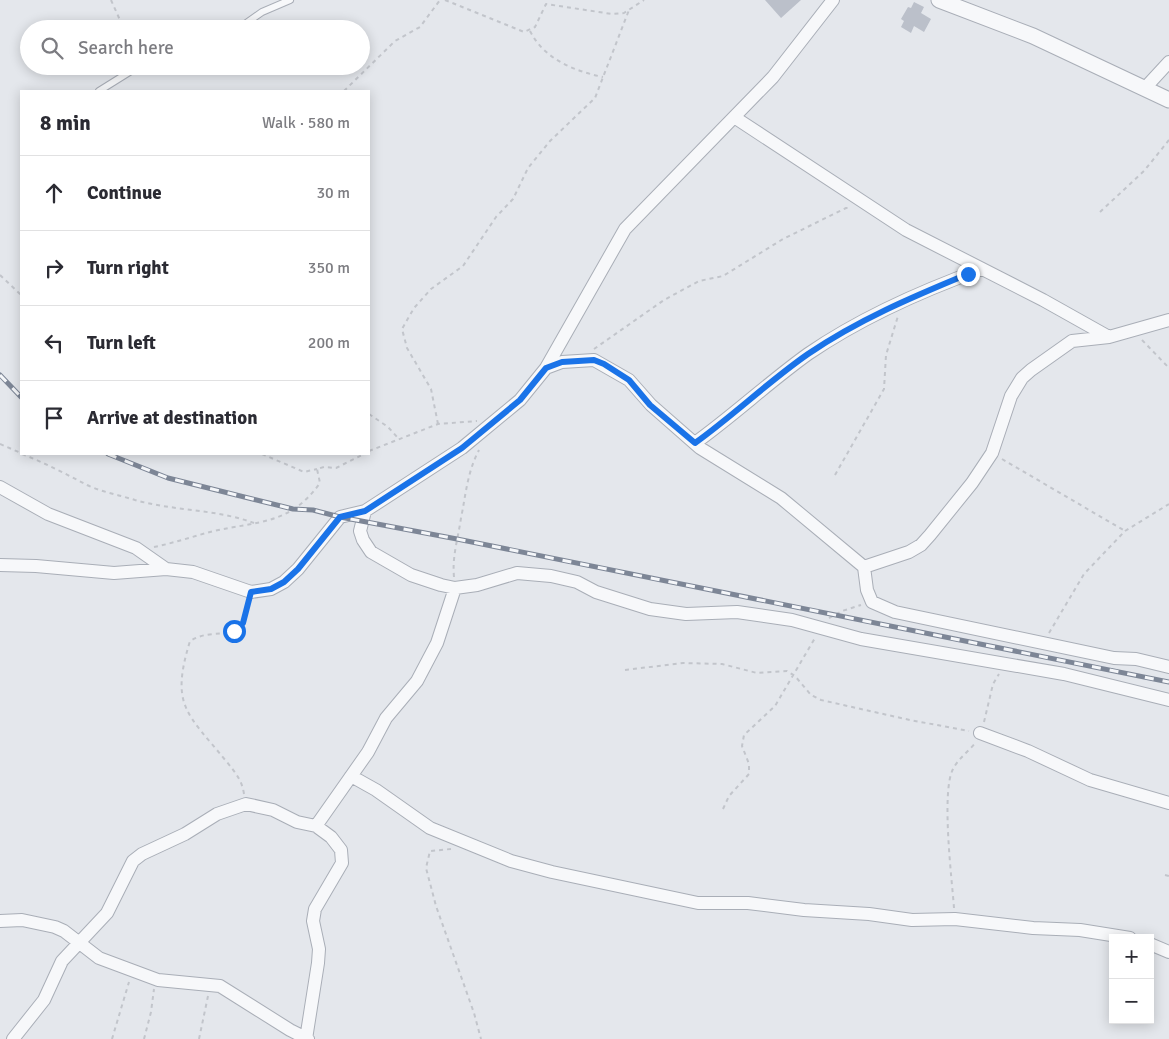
<!DOCTYPE html>
<meta charset="utf-8">
<style>
body{margin:0;font-family:Signika,sans-serif;background:#f2f2f3;color:#2b2b33}
.controls{position:absolute;right:15px;bottom:15px;display:grid;overflow:hidden;border-radius:0px;box-shadow:0 2px 12px #0003}
.controls button{width:45px;height:45px;display:grid;place-items:center;padding:0;border:0;border-bottom:1px solid #e1e1e2;background:#fff;color:#2b2b33;font:25px sans-serif}
.stop{position:absolute;width:15px;height:15px;margin:-11px;border:4px solid #1a73e8;border-radius:50%;background:#fff}
.stop.end{background:#1a73e8;border-color:#fff;box-shadow:0 1px 5px #0008}
.list{margin:0;padding:0;list-style:none}
h2{display:flex;justify-content:space-between;align-items:center;height:65px;margin:0;padding:0 20px;font-size:21px}
h2 small{font-size:16px;font-weight:400;color:#7c7c81}
.list li{display:grid;grid-template-columns:32px 1fr auto;gap:15px;align-items:center;box-sizing:border-box;height:75px;padding:0 20px;border-top:1px solid #e1e1e2}
.list b{display:block;font-size:19px;white-space:nowrap}
.list em{font-size:16px;font-style:normal;color:#7c7c81}
.icon{flex:none;width:28px;height:28px;fill:none;stroke:currentColor;stroke-width:2;stroke-linecap:round;stroke-linejoin:round}
.map{position:relative;flex:none;width:1169px;height:1039px;overflow:hidden}
.search{position:absolute;background:#fff;box-shadow:0 2px 12px #0003;left:20px;top:20px;width:350px;height:55px;display:flex;align-items:center;gap:12px;box-sizing:border-box;padding:0 18px;border-radius:28px;color:#7c7c81;font-size:19px}
.panel{position:absolute;background:#fff;box-shadow:0 2px 12px #0003;left:20px;top:90px;width:350px;height:365px;border-radius:0px}
.map>svg:first-child{display:block}
.building{fill:#bbc0ca}
.lines{fill:none;stroke-linecap:round;stroke-linejoin:round}
.service-casing{stroke:#a9aeb7;stroke-width:8}
.minor-casing{stroke:#a9aeb7;stroke-width:14}
.tertiary-casing{stroke:#a9aeb7;stroke-width:17}
.path{stroke:#c2c5cb;stroke-width:2;stroke-dasharray:4 4;stroke-linecap:butt}
.service{stroke:#f7f8fa;stroke-width:6}
.minor{stroke:#f7f8fa;stroke-width:12}
.tertiary{stroke:#f7f8fa;stroke-width:15}
.rail-casing{stroke:#7d8696;stroke-width:5}
.rail{stroke:#f4f6f9;stroke-width:3;stroke-dasharray:9;stroke-linecap:butt}
.route{stroke:#1a73e8;stroke-width:6}
</style>
<div class="map">
<svg width="1169" height="1039" viewBox="0 0 1169 1039">
<rect width="100%" height="100%" fill="#e4e7ec"/>
<path class="building" d="M765,0H801L781,18Z
M914,2L924,7L921,13L931,19L924,32L914,26L911,33L901,27L904,21L901,19L908,7L911,8Z"/>
<g class="lines">
<g class="service-casing">
<path id="service" d="M238,29L262,12L290,0
M99,91L139,66"/>
</g>
<g class="minor-casing">
<path id="minor" d="M1145,88L1169,62
M734,117L906,230L1043,300L1109,337
M546,368L562,362L594,360L629,380L651,405L700,448L781,498L864,567L909,552L921,545L930,535L972,483L992,453L1011,396L1022,378L1031,370L1072,341L1109,337L1169,320
M695,443C734,415 769,382 808,354C862,317 921,291 982,269
M0,487L48,514L136,548L166,569
M365,511L360,531L363,540L371,552L411,575L441,585L455,588L477,585L517,573L551,576L577,582L596,592L650,609L686,614L737,612L792,620L861,639L1064,674L1169,700
M0,565L36,566L114,573L166,569L193,572L251,592L271,589L284,582L298,569L340,517L365,511L462,448L520,400L546,368L625,229L773,77L833,0
M864,567L867,590L872,602L895,612L1114,658L1136,659L1169,667
M980,733L1028,751L1090,780L1169,803
M351,776L376,790L430,828L511,861L552,872L698,903H748L804,910L869,914L912,920L955,919L1033,928L1080,930L1130,938
M316,826L368,752L386,718L417,681L437,643L455,588
M0,921L22,920L55,927L64,931L99,958L158,980L220,986L290,1030L308,1039
M1150,944L1169,952
M13,1039L44,1000L62,961L107,913L133,861L142,854L185,834L217,814L246,804L273,810L297,822L316,826L331,837L341,850L342,863L315,909L313,921L319,949L318,963L306,1039"/>
</g>
<g class="tertiary-casing">
<path id="tertiary" d="M939,0L1033,36L1169,100"/>
</g>
<path class="path" d="M111,0L124,29
M445,0L524,32L535,27L546,4L612,14L624,13L644,0
M530,31C544,59 574,71 603,77
M344,91L395,41L420,27L440,0
M1100,212L1144,171L1169,140
M0,275L21,295
M1142,340L1169,368
M594,349L664,300L699,281L723,276L783,239L846,208H850
M369,414L388,427L398,438
M438,424L431,389L407,348L402,329L414,308L431,289L463,266L496,217L513,199L528,168L550,141L595,98L629,10
M0,444L21,453
M369,451L438,424L477,421
M22,454C45,463 66,474 87,485C102,492 119,495 135,500C174,511 216,509 254,523
M262,454L304,472L317,469
M1002,459L1125,531
M835,475L884,389L886,355L898,316
M154,547C174,543 194,536 214,531C258,521 290,525 320,483L317,469L324,467L336,468L364,454
M454,577C452,556 458,539 461,518C466,494 467,473 479,450
M829,618L842,611L861,605
M1049,633L1084,574L1125,531L1169,504
M625,670L683,663L722,664L757,673L787,671L795,676L811,695L821,700L910,720L969,731
M984,722L993,684L999,674
M244,794C242,780 235,772 226,761C187,713 170,706 190,641C215,625 241,647 249,604
M723,809L729,796L749,774V764L742,746L744,735L775,706L815,638
M451,849L430,851L426,868L436,906L474,1013L481,1039
M1165,875L1169,876
M954,908C952,880 941,792 953,769C958,759 969,751 976,742
M112,1039L129,982
M144,1039L151,1012L154,989
M199,1039L208,996"/>
<use href="#service" class="service"/>
<use href="#minor" class="minor"/>
<use href="#tertiary" class="tertiary"/>
<g class="rail-casing">
<path id="rail" d="M0,375L21,397
M108,454L168,478L293,509L313,510L340,517L457,539L1169,682"/>
</g>
<use href="#rail" class="rail"/>
</g>
<g class="lines">
<path class="route" d="M234,631L243,623L251,592L271,589L284,582L298,569L340,517L365,511L462,448L520,400L546,368L562,362L594,360L604,364L629,380L650,405L695,443C734,415 769,381 808,354C858,320 912,297 968,274"/>
</g>
</svg>
<div class="controls">
<button>+</button>
<button>−</button>
</div>
<div class="stop" style="left:234px;top:631px"></div>
<div class="stop end" style="left:968px;top:274px"></div>
<div class="search"><svg class="icon" aria-label="search" viewBox="0 0 24 24"><circle cx="10" cy="10" r="6"/><path d="M15 15l6 6"/></svg>Search here</div>
<section class="panel">
<h2>8 min<small>Walk · 580 m</small></h2>
<ul class="list">
<li><svg class="icon" aria-label="ahead" viewBox="0 0 24 24"><path d="M12 20V5M6 11l6-6 6 6"/></svg><div><b>Continue</b></div><em>30 m</em></li>
<li><svg class="icon" aria-label="right" viewBox="0 0 24 24"><path d="M7 20v-9h11M14 6l5 5-5 5"/></svg><div><b>Turn right</b></div><em>350 m</em></li>
<li><svg class="icon" aria-label="left" viewBox="0 0 24 24"><path d="M17 20v-9H6M10 6l-5 5 5 5"/></svg><div><b>Turn left</b></div><em>200 m</em></li>
<li><svg class="icon" aria-label="arrive" viewBox="0 0 24 24"><path d="M6 21V4h12l-3 4 3 4H6"/></svg><div><b>Arrive at destination</b></div></li>
</ul>
</section>
</div>
